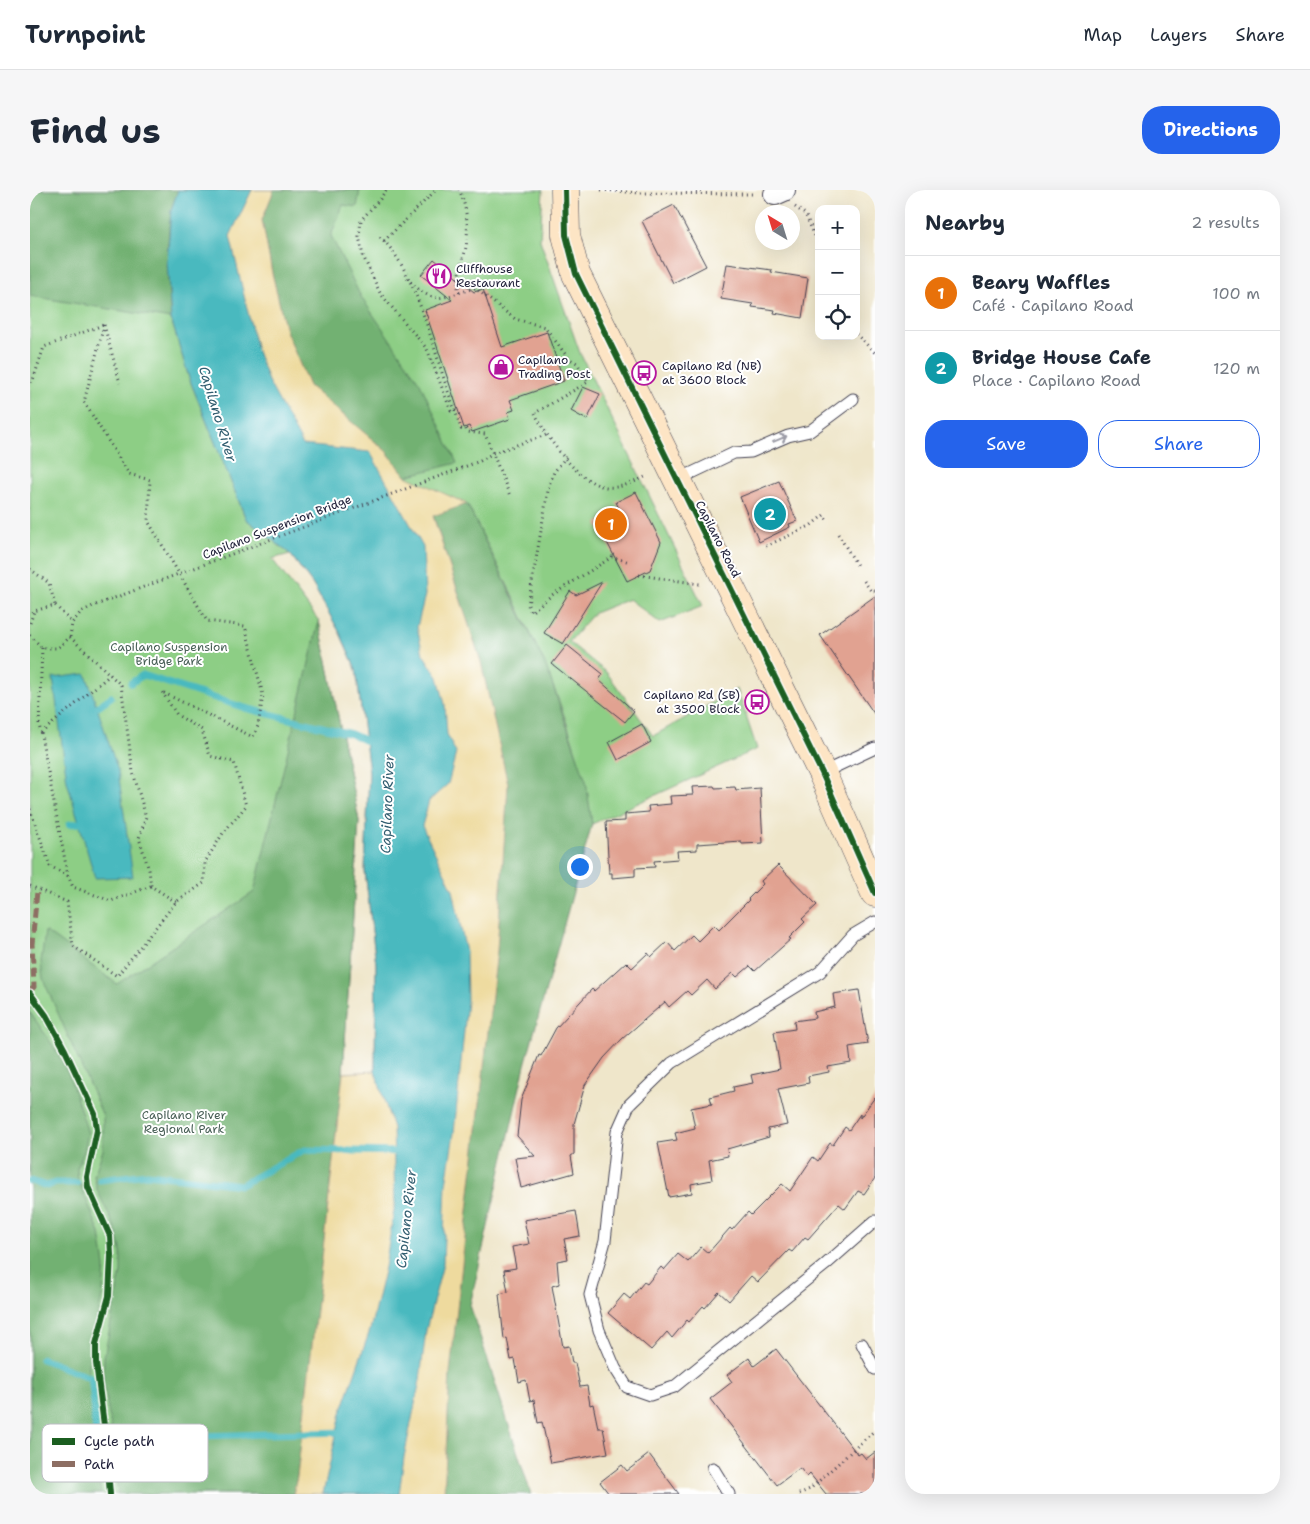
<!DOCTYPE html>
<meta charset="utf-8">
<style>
body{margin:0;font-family:"Shantell Sans",sans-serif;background:#f6f6f7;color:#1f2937}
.controls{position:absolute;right:15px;top:15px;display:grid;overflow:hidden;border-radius:10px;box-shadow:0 5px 20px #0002}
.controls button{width:45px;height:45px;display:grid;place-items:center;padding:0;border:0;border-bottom:1px solid #e0e1e3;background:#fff;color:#1f2937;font:25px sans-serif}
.compass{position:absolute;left:725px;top:15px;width:45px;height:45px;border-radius:50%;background:#fff;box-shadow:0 5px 20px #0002;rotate:322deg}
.you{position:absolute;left:549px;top:676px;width:18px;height:18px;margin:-12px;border:4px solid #fff;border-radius:50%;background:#1a73e8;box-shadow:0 0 0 8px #1a73e833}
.badge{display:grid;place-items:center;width:32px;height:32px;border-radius:50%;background:#2563eb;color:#fff;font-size:16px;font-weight:700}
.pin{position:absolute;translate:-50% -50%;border:2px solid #fff;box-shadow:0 1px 5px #0006}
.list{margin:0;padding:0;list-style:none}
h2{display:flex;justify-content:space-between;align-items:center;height:65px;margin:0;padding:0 20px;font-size:21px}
h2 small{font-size:16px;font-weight:400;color:#747a83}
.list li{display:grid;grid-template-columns:32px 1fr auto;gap:15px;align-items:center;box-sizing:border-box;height:75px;padding:0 20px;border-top:1px solid #e0e1e3}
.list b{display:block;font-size:19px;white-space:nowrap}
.list p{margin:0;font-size:16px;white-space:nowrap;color:#747a83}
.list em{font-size:16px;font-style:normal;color:#747a83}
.actions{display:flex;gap:10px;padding:15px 20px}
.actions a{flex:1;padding:11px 0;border:1px solid #2563eb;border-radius:20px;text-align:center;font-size:18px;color:#2563eb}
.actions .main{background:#2563eb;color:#fff}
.icon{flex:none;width:28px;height:28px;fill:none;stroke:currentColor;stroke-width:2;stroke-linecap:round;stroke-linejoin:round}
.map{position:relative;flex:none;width:845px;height:1304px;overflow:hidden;border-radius:20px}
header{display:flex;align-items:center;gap:30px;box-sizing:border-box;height:70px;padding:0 25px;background:#fff;border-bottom:1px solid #e0e1e3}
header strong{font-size:24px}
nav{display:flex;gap:28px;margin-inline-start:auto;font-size:18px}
.intro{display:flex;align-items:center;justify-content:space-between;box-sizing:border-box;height:120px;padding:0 30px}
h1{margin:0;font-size:35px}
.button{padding:12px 22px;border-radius:20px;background:#2563eb;color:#fff;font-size:18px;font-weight:700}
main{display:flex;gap:30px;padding:0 30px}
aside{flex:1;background:#fff;border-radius:20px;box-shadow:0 5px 20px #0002}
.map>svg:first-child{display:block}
.green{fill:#8dce85;stroke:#587860}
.forest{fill:#72b172;stroke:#4a6a56}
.sand{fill:#eeda9e;stroke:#887e6c}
.water{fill:#4ab9bf;stroke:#366e7d}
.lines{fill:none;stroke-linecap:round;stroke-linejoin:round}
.stream{stroke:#4ab9bf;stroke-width:7}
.building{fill:#e1a291}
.lane-casing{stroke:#413f50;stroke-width:13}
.street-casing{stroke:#413f50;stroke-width:24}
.secondary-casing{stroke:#413f50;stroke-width:29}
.path{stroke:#413f50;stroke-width:3;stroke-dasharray:1 4;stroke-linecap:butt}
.lane{stroke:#fff;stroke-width:11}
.street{stroke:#fff;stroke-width:22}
.secondary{stroke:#fde5c5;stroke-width:28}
.quiet{stroke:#8d6e63;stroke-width:5;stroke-dasharray:10 5;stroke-linecap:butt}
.cycleway-casing{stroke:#fff;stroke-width:9}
.cycleway{stroke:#1b5e20;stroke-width:6}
.oneway{stroke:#9c9ca7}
.labels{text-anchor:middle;stroke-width:4;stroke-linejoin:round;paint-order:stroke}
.poi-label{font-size:12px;fill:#22223b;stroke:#fff;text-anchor:start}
.street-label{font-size:12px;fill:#22223b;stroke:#fff}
.park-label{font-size:12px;fill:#475e55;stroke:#fff}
.water-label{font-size:14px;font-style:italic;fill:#325e70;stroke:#fff}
.key{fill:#fff;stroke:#bdbdc4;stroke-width:1}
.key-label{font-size:14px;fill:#22223b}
</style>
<header>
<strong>Turnpoint</strong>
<nav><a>Map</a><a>Layers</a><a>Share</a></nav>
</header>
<div class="intro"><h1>Find us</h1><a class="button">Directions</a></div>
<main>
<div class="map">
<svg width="845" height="1304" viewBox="0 0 845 1304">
<rect width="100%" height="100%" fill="#fff"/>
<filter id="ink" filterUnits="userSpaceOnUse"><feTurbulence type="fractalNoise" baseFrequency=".02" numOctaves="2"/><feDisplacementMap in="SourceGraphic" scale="10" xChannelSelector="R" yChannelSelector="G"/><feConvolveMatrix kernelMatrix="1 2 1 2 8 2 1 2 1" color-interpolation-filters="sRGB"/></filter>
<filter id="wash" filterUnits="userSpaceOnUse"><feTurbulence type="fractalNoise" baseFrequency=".0096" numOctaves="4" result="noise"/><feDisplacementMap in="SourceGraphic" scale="20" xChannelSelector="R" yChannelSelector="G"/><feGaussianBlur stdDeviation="1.12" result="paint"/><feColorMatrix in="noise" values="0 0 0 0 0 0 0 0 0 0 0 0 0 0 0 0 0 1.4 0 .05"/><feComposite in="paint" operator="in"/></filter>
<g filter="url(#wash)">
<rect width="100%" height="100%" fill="#efe6ca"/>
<path class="green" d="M0,0H513L510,50L550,163L673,416L630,433L599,409L564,423L539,452L577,483L623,546L707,499L727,559L562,634C545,520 488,417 437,314L242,369L289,431L329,631L313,883L263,1304H0Z"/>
<path class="forest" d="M0,0H148C133,42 138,86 141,129L0,106Z
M244,0H330L327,17L313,15L301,46L331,107L390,193L427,273L376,286L356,261L279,196L256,141L242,83L232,30Z
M437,314L516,476L556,591L562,634L495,875L440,1115L501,1304H414L420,1182L467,760L478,595L451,472L403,325Z
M289,431L329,631L313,883L267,1287L263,1304H88L83,1249L73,1189L74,1167L91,1082V1060L86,1040L67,1000L64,986L73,960V926L13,789L11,772L15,741L87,794L224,702Z
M0,822L26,860L39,885L58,943L54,962L47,978L48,989L70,1043L75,1076L73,1102L59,1167V1193L63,1211V1234L71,1304H0Z"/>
<path class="sand" d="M148,0H244L232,30L242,83L256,141L279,196L356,261L376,286L437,314L403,326L451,472L478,595L467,760L420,1182L414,1304H263L267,1287L313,883L345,881L346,774L335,681L339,582L326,479L310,443L283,395L260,364L216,329L159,188L141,129L137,72L141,20Z"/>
<path class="water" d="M148,0H222L200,46L227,161L238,191L273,255L340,262L393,357L395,405L387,437L393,464L408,487L415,514L417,544L426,563L418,594L399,611L392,636L423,700L436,762L437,811L424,943L416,994L413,1074L396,1140L390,1190L374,1267L369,1304H293L311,1223L340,1140L355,1077L365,1014L363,938L345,881L346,774L335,681L339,582L326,479L310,443L283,395L260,364L216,329L159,188L141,129L137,72L141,20Z
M56,484L88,581L103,687L65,688L37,591L23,488Z"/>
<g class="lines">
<path class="stream" d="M101,493L113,485L215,518L321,544L343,554
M67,517L81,507
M40,634L49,633
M70,990L117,984L211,995L274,960L372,962
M0,991L17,996L25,993H47
M12,1169L61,1188C65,1211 63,1233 68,1256
M90,1261L130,1247L315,1242"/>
</g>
<g id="blocks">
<path class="building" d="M644,15L676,76L643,93L612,31Z
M404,69L444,102L453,99L472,157L517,142L534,191L480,210L484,220L478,222L480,229L442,242L439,236L434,238L395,120L422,110L391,85Z
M697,74L742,80L741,82L778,88L772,128L744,123L745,120L722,117L723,114L691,109Z
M553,197L570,204L557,230L541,221Z
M749,291L767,331L759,334L760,337L729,352L710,307Z
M606,302L631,352L620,380L597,391L567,333L590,321L586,312Z
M572,392L533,454L514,443L540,401L546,405Z
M845,406V525L790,445Z
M537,455L573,484L569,490L604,521L595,532L522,474Z
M612,534L621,552L588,570L579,552Z
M684,596L685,598L705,597L706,600L730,598L733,653L712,654L711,651L667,654V660L647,661L648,669L624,671L625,677L605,678V686L582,688V683H579L576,632L595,631V624L619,622L618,616L641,614L640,606L663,605L662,597Z
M748,675L787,715L772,729L775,732L759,748L761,749L725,781L720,776L707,787L703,783L685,799L677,790L661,805L657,801L639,817L635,812L592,849L574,868L555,895L544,934V964L541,966L544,983L491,998L485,968L505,966L487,946L491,910L509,865L511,866L526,838L562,799L564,801L596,772L602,778L618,763L621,767L637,752L645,761L662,745L668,751L684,735L689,740L719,710L718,709L733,694L731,691Z
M829,800L838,854L819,857L821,873L798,877L799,882L778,886L779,893L748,899L757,935L738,939L739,947L697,959L698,966L679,970L682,990L661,994L662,1003L639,1007L628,953L647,950L645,943L665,938L661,918L682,914L680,907L704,901L703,897L723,893L721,885L750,879L744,842L765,839L764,831L785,828L784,822L805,817L803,804Z
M845,907V988L834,1004L828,1001L815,1019L809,1014L778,1049L775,1047L762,1062L759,1060L728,1092L721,1086L699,1111L689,1102L675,1118L673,1116L659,1132L657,1130L642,1148L637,1142L621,1160L578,1123L594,1104L600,1109L614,1092L617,1094L631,1077L634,1080L648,1064L658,1072L671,1057L678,1063L700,1038L702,1040L718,1022L721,1025L752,994L760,1001L783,967L788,971L800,953L803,955L815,937L819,940L830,924V928Z
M546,1021L550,1046L534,1049L538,1069L527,1071L529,1094L522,1096L533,1157L539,1156L542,1173H545L550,1197L557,1196L560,1215L563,1214L568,1238H573L578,1263L521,1273L512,1232L508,1233L504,1210L500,1211L496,1190L489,1192L485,1169L481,1170L477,1148L474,1149L469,1104L478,1102L474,1080L486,1078L482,1057L499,1054L494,1030Z
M746,1159L828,1265L831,1263L836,1269L845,1262V1304H796L780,1284L777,1287L770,1278L747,1295L680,1209L702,1192L697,1185L719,1168L724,1176Z
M619,1264L649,1304H579L570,1292L592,1275L597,1281Z"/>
</g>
</g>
<g filter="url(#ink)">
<use href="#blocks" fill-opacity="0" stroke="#413f50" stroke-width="1"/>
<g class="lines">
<g class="lane-casing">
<path id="lane" d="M647,290L704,263L721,262L758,246L780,241L823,209
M792,583L845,558
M845,732L823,745L790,782L642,873L599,915L587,942L575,1051L560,1105L569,1140L585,1178L597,1197L620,1205L644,1197L795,1075L845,1031
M832,1154L845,1179
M683,1278L699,1304"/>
</g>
<g class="street-casing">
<path id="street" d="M745,4L754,0"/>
</g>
<g class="secondary-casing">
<path id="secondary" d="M535,0L536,45L546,84L792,583L845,703"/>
</g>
<path class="path" d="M356,0L350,9L331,30L329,46L333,66L350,103L397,159L421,221L425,220L431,239H436L437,242L455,244L480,306
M571,0L610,3L725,4
M765,17L775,24L789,55
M350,47C389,82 405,171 425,220
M354,51L406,0
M377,88C405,118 411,107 445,98L485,129L515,137L538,168L547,173L558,192L505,223C516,247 548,293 576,297C591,299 604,292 617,286
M429,103C425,87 433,73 436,57C439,41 437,15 429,0
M74,135L54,212L99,284L120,290L118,331L177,431L215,436L233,505L228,536L223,547L132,502
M74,135L90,193
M826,144L845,163
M0,192L3,190L14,157L73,135
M536,267L524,282L519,295L498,415L501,422L522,405L582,367L600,372
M808,344L828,377
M736,356L780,336L794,325L798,331
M0,379L19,393L25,415
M609,385L670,394
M834,391L841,401H845
M0,433L4,421L25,415L42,433
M0,445L12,458H28L40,447L42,433L51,422L63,416L450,271L463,263L516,245
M40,447L91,495L103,582L116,627L109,648L119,680L121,696L146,712
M12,458L9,534L38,686L43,697L81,711L121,696
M11,543L80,485
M0,619L20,676L38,686
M0,696L37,712L43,756L87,786L146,712L174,693L175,672L193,643L216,616L204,572L180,566L172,540L147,525L132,502
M769,1304L780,1299L845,1240"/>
<use href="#lane" class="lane"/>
<use href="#street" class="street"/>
<use href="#secondary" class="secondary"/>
<path class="quiet" d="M0,801L4,797L2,754L7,701"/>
<g class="cycleway-casing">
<path id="cycleway" d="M535,0L536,45L546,84L792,583L845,703
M0,803L16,825L35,860L65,924L67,940L57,987L58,997L80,1046L81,1065L79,1106L66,1154V1173L75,1243L80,1304"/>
</g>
<use href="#cycleway" class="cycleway"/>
</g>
<defs><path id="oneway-shaft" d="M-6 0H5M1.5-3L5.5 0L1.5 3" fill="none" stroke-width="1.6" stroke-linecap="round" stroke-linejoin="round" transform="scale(1.25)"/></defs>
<use class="oneway" href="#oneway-shaft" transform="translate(750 249) rotate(-23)"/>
</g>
<defs>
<g id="restaurant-ring" transform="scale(1.25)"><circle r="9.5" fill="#fff" stroke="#b5179e" stroke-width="1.5"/><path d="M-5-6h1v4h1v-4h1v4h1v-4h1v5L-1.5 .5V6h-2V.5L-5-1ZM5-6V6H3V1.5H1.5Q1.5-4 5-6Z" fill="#b5179e"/></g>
<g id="shop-ring" transform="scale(1.25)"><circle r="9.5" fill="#fff" stroke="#b5179e" stroke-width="1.5"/><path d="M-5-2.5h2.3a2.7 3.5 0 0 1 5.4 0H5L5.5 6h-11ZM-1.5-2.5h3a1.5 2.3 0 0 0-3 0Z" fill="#b5179e"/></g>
<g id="bus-ring" transform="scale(1.25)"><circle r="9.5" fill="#fff" stroke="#b5179e" stroke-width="1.5"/><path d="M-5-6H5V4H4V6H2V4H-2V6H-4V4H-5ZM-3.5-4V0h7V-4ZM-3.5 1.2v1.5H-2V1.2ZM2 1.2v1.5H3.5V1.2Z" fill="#b5179e"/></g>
</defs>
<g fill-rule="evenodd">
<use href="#restaurant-ring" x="409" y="86"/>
<use href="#shop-ring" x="471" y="177"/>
<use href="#bus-ring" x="614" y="183"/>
<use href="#bus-ring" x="727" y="512"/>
</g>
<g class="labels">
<g class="poi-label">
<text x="426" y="83">Cliffhouse<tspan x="426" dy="14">Restaurant</tspan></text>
<text x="488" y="174">Capilano<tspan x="488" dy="14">Trading Post</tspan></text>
<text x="632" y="180">Capilano Rd (NB)<tspan x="632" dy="14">at 3600 Block</tspan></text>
<text x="710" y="509" text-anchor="end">Capilano Rd (SB)<tspan x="710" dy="14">at 3500 Block</tspan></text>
</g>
<g class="street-label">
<text transform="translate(247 337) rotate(-21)" y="4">Capilano Suspension Bridge</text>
<text transform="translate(688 349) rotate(63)" y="4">Capilano Road</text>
</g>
<g class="park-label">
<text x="139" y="461">Capilano Suspension<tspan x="139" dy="14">Bridge Park</tspan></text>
<text x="154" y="929">Capilano River<tspan x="154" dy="14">Regional Park</tspan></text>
</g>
<g class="water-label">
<text transform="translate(188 224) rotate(73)" y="5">Capilano River</text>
<text transform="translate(357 614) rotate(-88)" y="5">Capilano River</text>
<text transform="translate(376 1029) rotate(-84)" y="5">Capilano River</text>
</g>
</g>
<rect x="12" y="1234" width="166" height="58" rx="8" class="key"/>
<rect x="22" y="1248" width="23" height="7" fill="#1b5e20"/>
<rect x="22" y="1271" width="23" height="6" fill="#8d6e63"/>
<g class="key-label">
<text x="54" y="1256">Cycle path</text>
<text x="54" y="1279">Path</text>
</g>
</svg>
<div class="controls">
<button>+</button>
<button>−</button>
<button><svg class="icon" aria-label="locate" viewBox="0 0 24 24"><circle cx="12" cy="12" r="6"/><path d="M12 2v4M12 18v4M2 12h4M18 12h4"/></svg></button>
</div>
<svg class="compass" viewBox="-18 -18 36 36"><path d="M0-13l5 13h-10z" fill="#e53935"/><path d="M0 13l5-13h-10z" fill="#747a83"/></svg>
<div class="you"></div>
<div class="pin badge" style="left:581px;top:334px;background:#e8710a">1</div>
<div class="pin badge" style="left:740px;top:324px;background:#0f9aa8">2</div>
</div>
<aside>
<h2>Nearby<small>2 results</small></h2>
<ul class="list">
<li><span class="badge" style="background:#e8710a">1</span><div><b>Beary Waffles</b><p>Café · Capilano Road</p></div><em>100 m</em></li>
<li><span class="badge" style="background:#0f9aa8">2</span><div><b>Bridge House Cafe</b><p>Place · Capilano Road</p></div><em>120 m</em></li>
</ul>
<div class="actions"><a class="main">Save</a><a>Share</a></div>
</aside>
</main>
